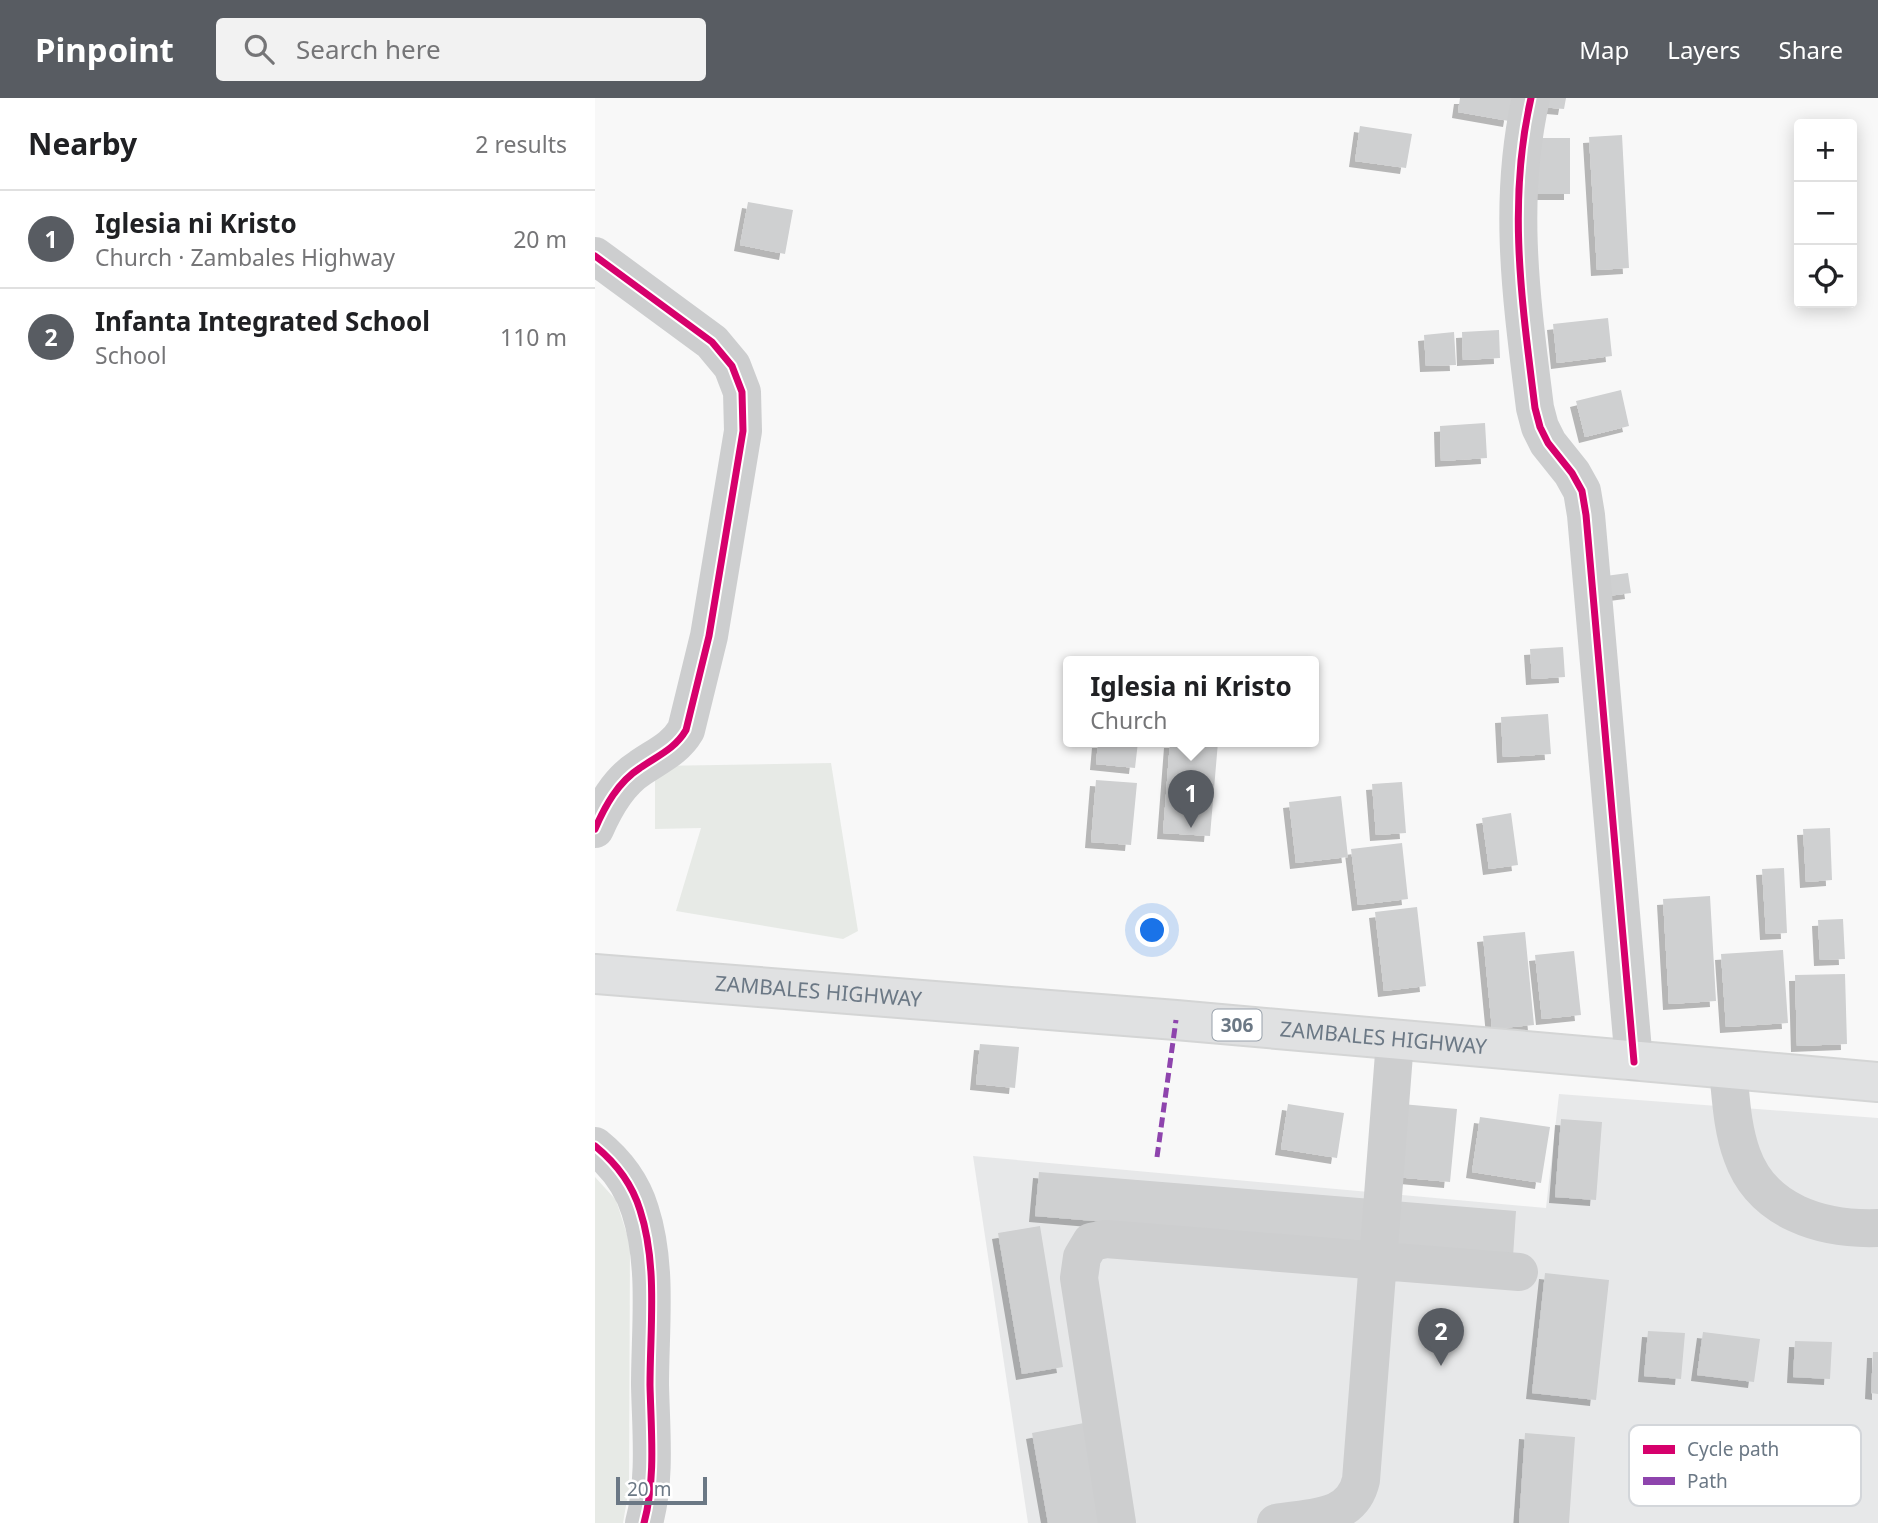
<!DOCTYPE html>
<meta charset="utf-8">
<style>
body{margin:0;font-family:"Noto Sans",sans-serif;background:#f2f2f2;color:#202124}
.controls{position:absolute;right:21px;top:21px;display:grid;overflow:hidden;border-radius:7px;box-shadow:0 4px 18px #0003}
.controls button{width:63px;height:63px;display:grid;place-items:center;padding:0;border:0;border-bottom:2px solid #e0e0e0;background:#fff;color:#202124;font:35px sans-serif}
.scale{position:absolute;left:21px;bottom:18px;width:91px;box-sizing:border-box;padding-left:7px;border:4px solid #6b7885;border-top:0;font-size:19px;line-height:24px;white-space:nowrap;color:#6b7885;-webkit-text-stroke:5px #fff;paint-order:stroke}
.you{position:absolute;left:558px;top:833px;width:24px;height:24px;margin:-18px;border:5px solid #fff;border-radius:50%;background:#1a73e8;box-shadow:0 0 0 10px #1a73e833}
.badge{display:grid;place-items:center;width:46px;height:46px;border-radius:50%;background:#585c62;color:#fff;font-size:23px;font-weight:700}
.pin{position:absolute;translate:-50% -58px;filter:drop-shadow(0 2px 4px #0008)}
.pin::after{content:'';position:absolute;top:37px;width:24px;height:21px;background:inherit;clip-path:polygon(0 0,100% 0,50% 100%)}
.popup{position:absolute;left:468px;top:558px;width:256px;height:91px;box-sizing:border-box;display:grid;place-content:center;border-radius:7px;background:#fff;filter:drop-shadow(0 2px 5px #0005);font-size:23px;white-space:nowrap;color:#757577}
.popup b{font-size:26px;color:#202124}
.popup::after{content:'';position:absolute;left:50%;top:100%;margin-left:-14px;border:14px solid transparent;border-top-color:#fff}
.list{margin:0;padding:0;list-style:none}
h2{display:flex;justify-content:space-between;align-items:center;height:91px;margin:0;padding:0 28px;font-size:30px}
h2 small{font-size:23px;font-weight:400;color:#757577}
.list li{display:grid;grid-template-columns:46px 1fr auto;gap:21px;align-items:center;box-sizing:border-box;height:98px;padding:0 28px;border-top:2px solid #e0e0e0}
.list b{display:block;font-size:26px;white-space:nowrap}
.list p{margin:0;font-size:23px;white-space:nowrap;color:#757577}
.list em{font-size:23px;font-style:normal;color:#757577}
.icon{flex:none;width:38px;height:38px;fill:none;stroke:currentColor;stroke-width:2;stroke-linecap:round;stroke-linejoin:round}
.map{position:relative;flex:none;width:1283px;height:1425px;overflow:hidden}
header{display:flex;align-items:center;gap:42px;box-sizing:border-box;height:98px;padding:0 35px;background:#585c62;color:#fff}
header strong{font-size:33px}
nav{display:flex;gap:38px;margin-inline-start:auto;font-size:24px}
.search{width:490px;height:63px;background:#f2f2f2;display:flex;align-items:center;gap:18px;box-sizing:border-box;padding:0 24px;border-radius:7px;color:#757577;font-size:26px}
main{display:flex}
aside{flex:1;background:#fff}
.map>svg:first-child{display:block}
.built{fill:#e7e8e9}
.green{fill:#e7eae6}
.building{fill:#cfd0d1;filter:url(#shadow)}
.lines{fill:none;stroke-linecap:round;stroke-linejoin:round}
.major-casing{stroke:#d4d5d5;stroke-width:42}
.minor{stroke:#cdcecf;stroke-width:38}
.major{stroke:#e0e1e2;stroke-width:38}
.quiet{stroke:#8e44ad;stroke-width:5;stroke-dasharray:10 5;stroke-linecap:butt}
.cycleway-casing{stroke:#fff;stroke-width:11}
.cycleway{stroke:#d6006c;stroke-width:7}
.labels{text-anchor:middle;stroke-width:7;stroke-linejoin:round;paint-order:stroke}
.shield{fill:#fff;stroke:#97a0aa;stroke-width:2}
.shield-label{font-size:19px;font-weight:bold;fill:#6b7885}
.street-label{font-size:21px;fill:#6b7885;stroke:#fff}
.key{fill:#fff;stroke:#d3d6da;stroke-width:2}
.key-label{font-size:19px;fill:#6b7885}
</style>
<header>
<strong>Pinpoint</strong>
<div class="search"><svg class="icon" aria-label="search" viewBox="0 0 24 24"><circle cx="10" cy="10" r="6"/><path d="M15 15l6 6"/></svg>Search here</div>
<nav><a>Map</a><a>Layers</a><a>Share</a></nav>
</header>
<main>
<aside>
<h2>Nearby<small>2 results</small></h2>
<ul class="list">
<li><span class="badge">1</span><div><b>Iglesia ni Kristo</b><p>Church · Zambales Highway</p></div><em>20 m</em></li>
<li><span class="badge">2</span><div><b>Infanta Integrated School</b><p>School</p></div><em>110 m</em></li>
</ul>
</aside>
<div class="map">
<svg width="1283" height="1425" viewBox="0 0 1283 1425">
<defs>
<filter id="shadow"><feDropShadow dx="-6" dy="6" stdDeviation="0" flood-color="#0004"/></filter>
</defs>
<rect width="100%" height="100%" fill="#f8f8f8"/>
<path class="built" d="M964,996L1283,1020V1425H433L378,1058L951,1110Z"/>
<path class="green" d="M236,665L263,833L248,841L81,813L106,730L60,731V668Z
M0,1079L21,1102L35,1146L34,1390L28,1425H0Z"/>
<path class="building" d="M865,0H918L914,23L863,14Z
M947,0H971L969,11L946,9Z
M765,28L817,36L811,70L760,63Z
M1027,37L1034,170L1002,172L994,39Z
M935,40H975V96H935Z
M153,104L198,112L190,156L145,147Z
M1013,220L1017,258L962,265L958,226Z
M904,232L905,260L868,262L867,234Z
M859,234L861,267L831,268L829,237Z
M1026,292L1034,328L990,339L981,303Z
M890,325L892,360L846,363L845,328Z
M1033,475L1036,495L1005,499L1003,479Z
M968,549L970,579L937,581L935,551Z
M953,616L956,656L908,659L906,619Z
M503,644H543L540,670L501,666Z
M575,644H623L615,738L568,735Z
M501,682L542,685L536,747L496,744Z
M807,684L811,735L781,737L777,686Z
M746,698L753,759L701,765L694,704Z
M916,715L923,767L894,771L887,720Z
M1235,730L1237,782L1211,784L1208,731Z
M807,745L813,801L763,807L756,751Z
M1189,770L1192,835L1171,836L1167,771Z
M1115,798L1121,903L1074,906L1068,801Z
M822,809L831,888L789,893L780,814Z
M1248,821L1250,861L1225,862L1223,822Z
M930,834L939,927L897,931L888,838Z
M1188,852L1193,925L1131,929L1126,856Z
M979,853L986,917L947,921L940,857Z
M1250,876L1252,946L1202,948L1200,877Z
M385,946L424,949L420,990L381,986Z
M693,1006L749,1015L742,1060L686,1051Z
M807,1006L862,1011L855,1084L800,1079Z
M885,1019L955,1029L946,1085L877,1074Z
M966,1021L1007,1024L1001,1102L960,1099Z
M444,1074L777,1101L773,1146L440,1118Z
M798,1103L921,1113L918,1159L795,1149Z
M445,1128L468,1269L427,1276L403,1135Z
M950,1175L1014,1182L1001,1302L937,1295Z
M1053,1233L1090,1235L1086,1281L1049,1278Z
M1108,1234L1165,1241L1159,1284L1102,1277Z
M1200,1243L1237,1244L1235,1281L1198,1279Z
M1278,1254H1283V1296L1276,1295Z
M489,1325L506,1425H453L437,1335Z
M930,1335L980,1339L974,1425H924Z"/>
<g class="lines">
<g class="major-casing">
<g id="major">
<path id="s1" d="M0,876L581,922L1283,984"/>
</g>
</g>
<path class="minor" d="M936,0C912,105 927,205 940,310L945,329L953,345L977,375L987,393L991,417L1039,964
M0,158L117,244L137,268L147,294L148,333L114,538L91,632C80,651 62,658 45,670C23,684 10,708 0,731
M1133,972C1136,1000 1137,1030 1147,1057C1167,1114 1227,1132 1283,1130
M0,1048C21,1065 37,1086 45,1112C63,1167 55,1230 55,1287C56,1332 61,1381 49,1425
M522,1425L484,1180L487,1159L496,1144L511,1141L924,1174
M681,1425C716,1419 757,1422 766,1382L800,943"/>
<use href="#major" class="major"/>
<path class="quiet" d="M562,1059L581,922"/>
<g class="cycleway-casing">
<path id="cycleway" d="M936,0C912,105 927,205 940,310L945,329L953,345L977,375L987,393L991,417L1039,964
M0,158L117,244L137,268L147,294L148,333L114,538L91,632C80,651 62,658 45,670C23,684 10,708 0,731
M0,1048C21,1065 37,1086 45,1112C63,1167 55,1230 55,1287C56,1332 61,1381 49,1425"/>
</g>
<use href="#cycleway" class="cycleway"/>
</g>
<g class="labels">
<rect class="shield" x="617.5" y="911.5" width="49" height="31" rx="5"/>
<g class="shield-label">
<text x="642" y="934">306</text>
</g>
<g class="street-label">
<text dy="7" stroke="none"><textPath href="#s1" startOffset="224">ZAMBALES HIGHWAY</textPath></text>
<text dy="7" stroke="none"><textPath href="#s1" startOffset="791">ZAMBALES HIGHWAY</textPath></text>
</g>
</g>
<rect x="1034" y="1327" width="232" height="81" rx="10" class="key"/>
<rect x="1048" y="1347" width="32" height="9" fill="#d6006c"/>
<rect x="1048" y="1379" width="32" height="8" fill="#8e44ad"/>
<g class="key-label">
<text x="1092" y="1358">Cycle path</text>
<text x="1092" y="1390">Path</text>
</g>
</svg>
<div class="controls">
<button>+</button>
<button>−</button>
<button><svg class="icon" aria-label="locate" viewBox="0 0 24 24"><circle cx="12" cy="12" r="6"/><path d="M12 2v4M12 18v4M2 12h4M18 12h4"/></svg></button>
</div>
<div class="scale">20 m</div>
<div class="you"></div>
<div class="pin badge" style="left:596px;top:730px">1</div>
<div class="popup"><b>Iglesia ni Kristo</b>Church</div>
<div class="pin badge" style="left:846px;top:1268px">2</div>
</div>
</main>
